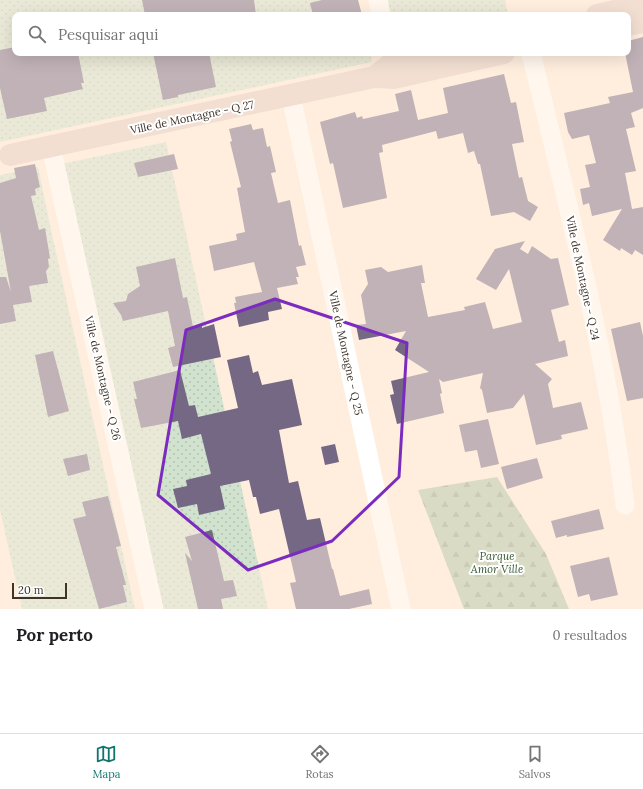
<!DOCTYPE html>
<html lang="pt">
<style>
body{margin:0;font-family:Lora,serif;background:#f2f2f2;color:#202124}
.scale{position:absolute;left:12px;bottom:10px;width:55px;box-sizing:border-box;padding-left:4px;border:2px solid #3f342a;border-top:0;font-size:11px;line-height:14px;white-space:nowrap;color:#3f342a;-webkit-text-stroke:3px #fff;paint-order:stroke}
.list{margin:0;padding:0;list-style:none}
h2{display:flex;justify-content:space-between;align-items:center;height:52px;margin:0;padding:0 16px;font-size:17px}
h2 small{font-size:13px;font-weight:400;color:#757577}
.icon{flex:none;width:22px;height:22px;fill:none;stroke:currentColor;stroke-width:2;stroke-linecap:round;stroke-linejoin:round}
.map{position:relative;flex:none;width:643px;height:609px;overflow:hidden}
.search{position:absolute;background:#fff;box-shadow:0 4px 16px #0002;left:12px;right:12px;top:12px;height:44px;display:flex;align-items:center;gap:10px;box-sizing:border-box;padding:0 14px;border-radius:8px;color:#757577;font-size:15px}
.sheet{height:124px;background:#fff}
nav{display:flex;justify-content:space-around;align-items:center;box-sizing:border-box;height:56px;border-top:1px solid #e0e0e0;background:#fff;font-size:11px;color:#757577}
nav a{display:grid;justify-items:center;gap:2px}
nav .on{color:#0f766e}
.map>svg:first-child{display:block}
.grass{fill:url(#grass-dots)}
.forest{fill:url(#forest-firs)}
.building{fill:#746885}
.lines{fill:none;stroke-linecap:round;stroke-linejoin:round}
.street{stroke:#fff;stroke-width:19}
.secondary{stroke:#e3cdc4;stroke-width:22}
.marked{fill:none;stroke:#7b2cbf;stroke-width:3;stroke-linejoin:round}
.labels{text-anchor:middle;stroke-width:4;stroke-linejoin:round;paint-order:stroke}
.street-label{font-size:11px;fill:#3f342a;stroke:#fff}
.park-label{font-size:11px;font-style:italic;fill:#355930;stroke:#fff}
</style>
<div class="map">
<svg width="643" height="609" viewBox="0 0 643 609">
<defs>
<pattern id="grass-dots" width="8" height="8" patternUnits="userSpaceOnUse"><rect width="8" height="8" fill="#d1e3ce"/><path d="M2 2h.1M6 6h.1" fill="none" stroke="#b4c3b1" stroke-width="1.8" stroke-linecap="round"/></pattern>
<pattern id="forest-firs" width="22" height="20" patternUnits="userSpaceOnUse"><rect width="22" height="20" fill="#abc3a7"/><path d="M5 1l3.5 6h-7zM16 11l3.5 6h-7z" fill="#8d9f88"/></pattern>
</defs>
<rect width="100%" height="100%" fill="#ffeede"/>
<path class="grass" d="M0,0H358L362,15H15V53H370L372,62L0,142Z
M383,0H505L508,15H387Z
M166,142L268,609H158L61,164Z
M38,167L50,225L135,609H22L0,510V175Z"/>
<path class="forest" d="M497,477L546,554L569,609H464L418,490Z"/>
<path class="building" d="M142,0H254L256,15H145Z
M322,0H358L362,15H313L310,3Z
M643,37V108L631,113L635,127L626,129L636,171L625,173L632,209L643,207V255L635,250L632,255L621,248L620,251L603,240L622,209L592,216L589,203L583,205L580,189L590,187L585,165L596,163L589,135L572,139L568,132L564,113L610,103L608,97L633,92L625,53H628V41Z
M15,47V53H78L84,83H81L83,89L44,98L47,111L7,119L0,88V50Z
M153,53H209L216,87L178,95V97L163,100Z
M504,74L511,103L516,102L524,142L512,144L519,178L522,177L528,201L538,207L530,221L514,212L491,216L480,164H478L474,151L468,153L463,133L438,139L436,131L382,145L383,152L379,153L387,198L343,208L333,163L330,164L320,122L355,112L357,118L362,116L363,119L399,111L395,94L411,90L418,120L448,113L443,88Z
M251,124L253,130L263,128L267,147L270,146L276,172L271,173L278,203L290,200L299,246L301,245L306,265L296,267L299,277H296L298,284L277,288L282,309L268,312L269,320L239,327L234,303H236L235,297L262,292L254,262L214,271L209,246L237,240L236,234L245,232L237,188L241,187L230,142L232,141L229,129Z
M174,154L178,169L138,177L134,163Z
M35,164L40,187L35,189L36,195L31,196L39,230L45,228L50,258L48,259L49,267L46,271L48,283L29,286L32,302L13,305L16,321L0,324V277H6L11,292L0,231V183L16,178L14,168Z
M525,241L520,249L528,254L532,246L551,259L558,258L569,305L551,310L559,342L565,340L568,356L535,364L552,379L548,384L553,408L581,402L588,429L561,435L562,439L536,445L524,394L513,408L487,413L482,390L480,388L483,373L443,382L439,379L442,393L440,394L444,413L397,424L390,395L394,394L391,381L429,372L395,350L406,331L359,340L356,325L366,324L361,295L368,284L365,270L381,267L388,272L422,265L425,283H421L428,317L465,310L464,307L485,302L493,329L522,322L509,269L496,290L476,279L495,249Z
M175,258L183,298L187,297L193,327L202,326V328L214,324L221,357L173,367L168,348L175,346L168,311L123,321L121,315L113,303L126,301L128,294L140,286L136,267Z
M640,322L643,336V398L627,401L611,329Z
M53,351L69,411L48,417L35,355Z
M249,355L253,373L258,371L262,385L292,379L302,425L279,430L289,483L298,481L307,520L320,518L332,569H333L340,596L369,589L372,604L349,609H296L290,583L296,582L279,509L260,514L256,497H253L249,480L220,486L225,509L199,515L197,504L178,508L173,489L187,486L186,480L211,474L201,434L182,439L178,421L141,428L134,399H137L133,382L180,370L189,406L195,405L198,417L238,408L227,360Z
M488,419L499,464L481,468L477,450L465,452L459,425Z
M335,444L339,462L325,465L321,447Z
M87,454L90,470L68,476L63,459Z
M537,458L543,478L507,489L501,467Z
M108,496L121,546L116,547L126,585H123L127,602L99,609L73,519L86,516L82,502Z
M599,509L604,529L567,537V535L556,538L551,521Z
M212,530L224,581L233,580L237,596L221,599L223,609H198L185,553L192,561L185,537Z
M609,557L618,595L591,601L589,594L578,597L570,566Z"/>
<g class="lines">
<path class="street" d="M378,0L381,15
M531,53C567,202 607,352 625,505
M291,96L401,609
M51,147L154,609"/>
<path class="secondary" d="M597,15L643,4
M628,25L643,22
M379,73L391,64L432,53
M10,155L374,77L394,78L504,53"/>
</g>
<path d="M0 0H643V609H0ZM275,299L407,343L399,477L332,541L248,570L158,495L186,330Z" fill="#ffeede" fill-opacity=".55" fill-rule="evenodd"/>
<path class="marked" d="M275,299L407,343L399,477L332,541L248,570L158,495L186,330Z"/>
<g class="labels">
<g class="street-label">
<text transform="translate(192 117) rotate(-12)" y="4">Ville de Montagne - Q 27</text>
<text transform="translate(583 278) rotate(78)" y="4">Ville de Montagne - Q 24</text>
<text transform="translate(346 353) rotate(78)" y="4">Ville de Montagne - Q 25</text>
<text transform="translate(103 378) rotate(77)" y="4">Ville de Montagne - Q 26</text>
</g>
<g class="park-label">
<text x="497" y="560">Parque<tspan x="497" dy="13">Amor Ville</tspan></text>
</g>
</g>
</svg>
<div class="scale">20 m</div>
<div class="search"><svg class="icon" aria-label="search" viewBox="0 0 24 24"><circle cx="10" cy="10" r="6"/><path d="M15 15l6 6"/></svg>Pesquisar aqui</div>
</div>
<section class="sheet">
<h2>Por perto<small>0 resultados</small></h2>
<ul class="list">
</ul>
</section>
<nav>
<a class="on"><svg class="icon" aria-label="map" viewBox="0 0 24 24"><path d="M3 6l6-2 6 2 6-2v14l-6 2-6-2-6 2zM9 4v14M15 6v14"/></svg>Mapa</a>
<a><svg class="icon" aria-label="directions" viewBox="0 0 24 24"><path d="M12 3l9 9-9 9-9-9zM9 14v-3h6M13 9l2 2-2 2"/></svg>Rotas</a>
<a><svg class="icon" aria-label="saved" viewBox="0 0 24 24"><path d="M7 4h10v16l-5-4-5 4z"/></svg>Salvos</a>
</nav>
